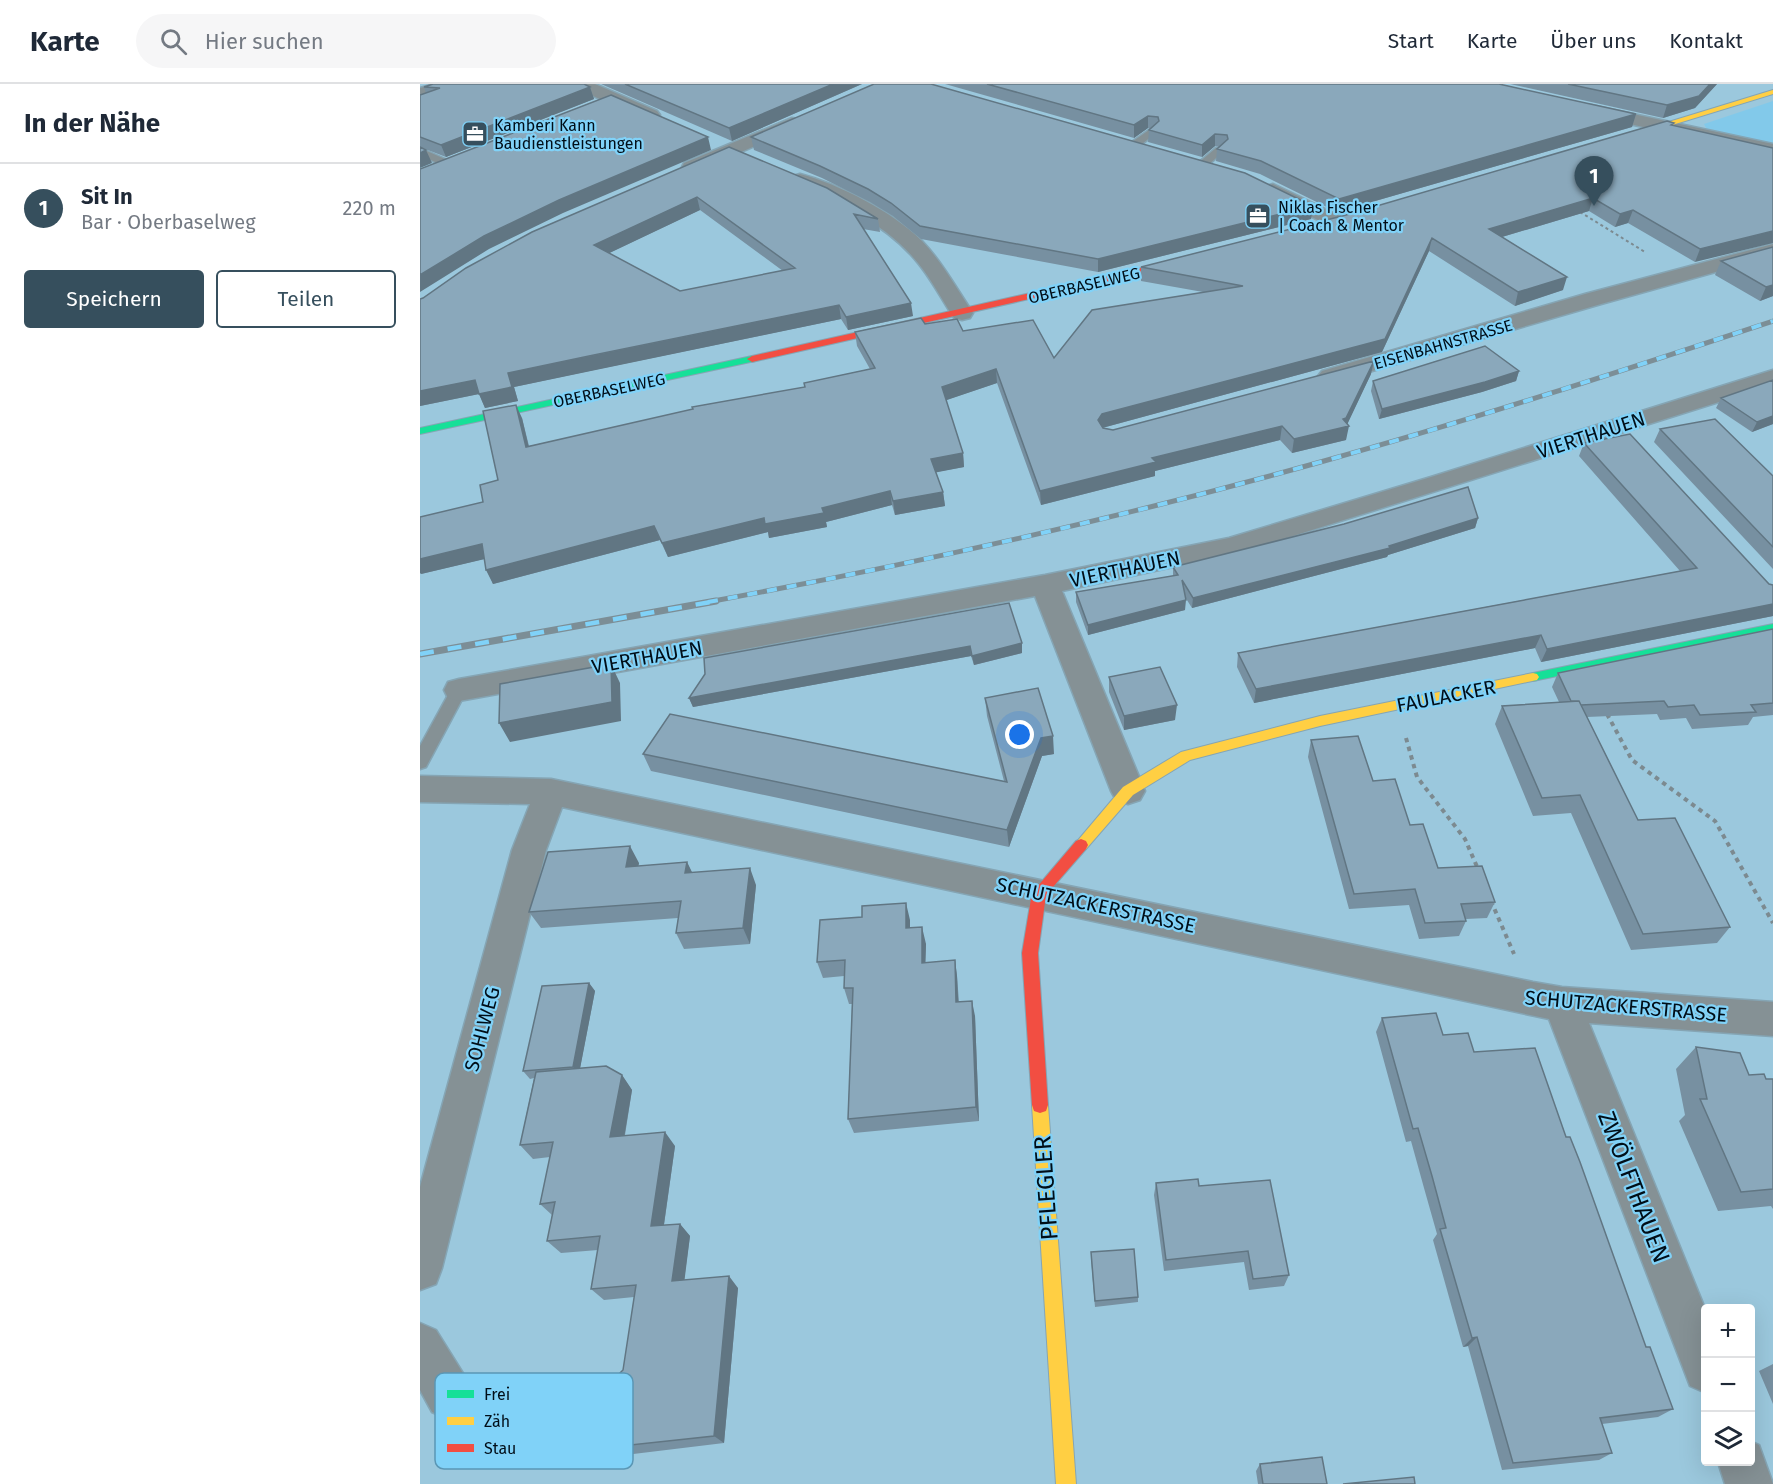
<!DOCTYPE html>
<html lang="de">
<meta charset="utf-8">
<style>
body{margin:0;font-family:"Fira Sans",sans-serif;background:#f6f6f7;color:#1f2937}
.controls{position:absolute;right:18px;bottom:18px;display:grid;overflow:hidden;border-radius:6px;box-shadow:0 6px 24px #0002}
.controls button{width:54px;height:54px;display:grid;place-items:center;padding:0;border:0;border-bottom:2px solid #e0e1e3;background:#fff;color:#1f2937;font:30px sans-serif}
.you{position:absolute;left:600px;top:651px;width:21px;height:21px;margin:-15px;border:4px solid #fff;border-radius:50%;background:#1a73e8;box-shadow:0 0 0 9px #1a73e833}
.badge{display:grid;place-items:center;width:39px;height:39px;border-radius:50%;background:#364f5d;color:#fff;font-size:20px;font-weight:700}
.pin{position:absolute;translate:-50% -50px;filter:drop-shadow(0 2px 3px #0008)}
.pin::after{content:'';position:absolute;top:32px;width:21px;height:18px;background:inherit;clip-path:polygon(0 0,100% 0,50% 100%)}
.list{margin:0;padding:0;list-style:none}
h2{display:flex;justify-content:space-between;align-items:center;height:78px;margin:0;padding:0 24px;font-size:26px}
h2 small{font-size:20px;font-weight:400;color:#747a83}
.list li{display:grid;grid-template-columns:39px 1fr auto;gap:18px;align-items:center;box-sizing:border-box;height:90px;padding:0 24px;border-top:2px solid #e0e1e3}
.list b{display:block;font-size:22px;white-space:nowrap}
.list p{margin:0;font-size:20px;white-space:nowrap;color:#747a83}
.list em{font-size:20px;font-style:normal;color:#747a83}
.actions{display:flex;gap:12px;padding:18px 24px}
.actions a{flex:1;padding:14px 0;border:2px solid #364f5d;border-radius:6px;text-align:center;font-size:21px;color:#364f5d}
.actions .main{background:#364f5d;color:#fff}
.icon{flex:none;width:33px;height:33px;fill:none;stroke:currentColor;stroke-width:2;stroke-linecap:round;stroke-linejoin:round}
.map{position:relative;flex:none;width:1353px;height:1400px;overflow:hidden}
header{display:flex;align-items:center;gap:36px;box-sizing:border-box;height:84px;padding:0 30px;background:#fff;border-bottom:2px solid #e0e1e3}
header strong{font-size:28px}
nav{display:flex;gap:33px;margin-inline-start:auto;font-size:21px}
.search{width:420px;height:54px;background:#f6f6f7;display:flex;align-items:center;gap:15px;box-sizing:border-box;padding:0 21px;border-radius:33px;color:#747a83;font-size:22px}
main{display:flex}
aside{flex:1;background:#fff}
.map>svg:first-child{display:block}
.built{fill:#82c9ea}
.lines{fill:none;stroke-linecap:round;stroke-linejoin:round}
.lane-casing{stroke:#85a5b4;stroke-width:3}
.street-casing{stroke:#85a5b4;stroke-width:3}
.fast-casing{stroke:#85a5b4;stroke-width:2}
.slow-casing{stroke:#85a5b4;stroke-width:2}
.jam-casing{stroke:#85a5b4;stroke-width:2}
.path-far1{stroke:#7c8a90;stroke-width:2;stroke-dasharray:3 3;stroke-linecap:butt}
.path{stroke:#7c8a90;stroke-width:4;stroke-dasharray:4.5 4.5;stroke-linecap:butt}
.lane{fill:#859195;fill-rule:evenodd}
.street{fill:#859195;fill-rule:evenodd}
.fast{fill:#16e098;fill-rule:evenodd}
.slow{fill:#ffcf43;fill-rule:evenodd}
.jam{fill:#f24e42;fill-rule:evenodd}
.rail-far1-casing{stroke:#7c8e96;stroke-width:5}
.rail-casing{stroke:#7c8e96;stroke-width:7}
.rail-far1{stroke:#80d2f8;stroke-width:4;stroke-dasharray:10;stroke-linecap:butt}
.rail{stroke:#80d2f8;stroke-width:4.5;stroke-dasharray:14;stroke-linecap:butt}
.wall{fill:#7790a1;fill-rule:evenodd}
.shaded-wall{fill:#617683}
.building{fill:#8aa8bb;stroke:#617683;stroke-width:1.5;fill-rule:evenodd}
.labels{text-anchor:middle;stroke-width:4.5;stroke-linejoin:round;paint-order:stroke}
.far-poi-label{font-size:16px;fill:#000e18;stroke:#80d2f8;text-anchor:start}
.far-street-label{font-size:16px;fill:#000e18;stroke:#80d2f8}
.street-label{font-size:20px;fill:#000e18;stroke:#80d2f8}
.near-street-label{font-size:24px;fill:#000e18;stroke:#80d2f8}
.key{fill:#80d2f8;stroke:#5a97b5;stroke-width:1.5}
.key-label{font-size:16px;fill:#000e18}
</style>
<header>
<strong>Karte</strong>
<div class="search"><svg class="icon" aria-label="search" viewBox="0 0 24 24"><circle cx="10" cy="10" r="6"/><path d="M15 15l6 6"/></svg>Hier suchen</div>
<nav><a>Start</a><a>Karte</a><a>Über uns</a><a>Kontakt</a></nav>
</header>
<main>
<aside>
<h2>In der Nähe<small></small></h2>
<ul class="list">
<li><span class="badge">1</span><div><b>Sit In</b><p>Bar · Oberbaselweg</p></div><em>220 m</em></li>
</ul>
<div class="actions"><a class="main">Speichern</a><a>Teilen</a></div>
</aside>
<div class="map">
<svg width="1353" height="1400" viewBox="0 0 1353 1400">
<rect width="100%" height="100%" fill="#9bc8dd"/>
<path class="built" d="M1353,17V61L1288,48L1284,40Z"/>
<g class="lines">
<g class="lane-casing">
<path id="lane" d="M729,46L737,48L717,64H709V60Z
M0,64L34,79L35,81L26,83L0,71Z
M796,64L805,66L785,84H777V80Z
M39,600L45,602L47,606L6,683L0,685V662L33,602Z"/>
</g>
<g class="street-casing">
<path id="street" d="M14,0H40L38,4L0,15V4Z
M153,0H175L237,27L240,31L237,35H225L155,4Z
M1171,21L1353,60V72L1165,30L1162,26L1165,22Z
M372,34L378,35L381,39L378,43L278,87H264L262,83L264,79Z
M380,90C419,100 473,128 502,157C522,178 537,205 553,229L550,234L542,236L534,234C522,216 512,196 498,179C466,139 419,119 373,100L370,96L373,92Z
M853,100L924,134L927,138L924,142H910L846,110L843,106L846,102Z
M1353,160V172L1181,220L918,297L910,299L902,297L898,292L902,287L1165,210Z
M1353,286V301L822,468L642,507L725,707L720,716L708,720L696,716L691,707L615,512L39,617L28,614L24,606L28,598L39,595L625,491L809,454L1011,393Z
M0,692L131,695L1113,898L1142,903L1353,918V952L1169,939L1286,1227V1309L1270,1302L1129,935L142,723L126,766L22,1184L16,1200L0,1206V1103L92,766L110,720L0,718Z
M0,1239L16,1246L46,1294L53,1311L46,1328L29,1335L12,1328L0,1306Z
M1330,1357L1339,1361L1353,1400H1305L1298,1378H1330Z"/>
</g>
<g class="fast-casing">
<path id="fast" d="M332,272L335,273V277L0,350V344Z
M1353,540V548L1113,597L1107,593L1113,589Z"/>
</g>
<g class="slow-casing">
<path id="slow" d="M1353,6V10L1213,53L1206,51Z
M1113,589L1117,590L1119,593L1117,596L900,642L770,676L713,711L666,765H656L654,761L703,703L761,668L900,632Z
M620,1013L626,1015L628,1021L656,1400H636L612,1021L614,1015Z"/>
</g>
<g class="jam-casing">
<path id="jam" d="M765,174L768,175V179L332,278L327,275L332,272Z
M661,755L666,757L668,761L666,765L626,811L618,869L628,1021L626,1027L620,1029L614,1027L612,1021L602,869L612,809L656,757Z"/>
</g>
<path class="path-far1" d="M1160,128L1225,168"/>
<path class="path" d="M1187,630L1212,676L1295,737L1353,839
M986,654L997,693L1045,755L1058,785
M1071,817L1094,870"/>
<use href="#lane" class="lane"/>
<use href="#street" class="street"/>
<use href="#fast" class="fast"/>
<use href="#slow" class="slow"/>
<use href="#jam" class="jam"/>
<g class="rail-far1-casing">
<path id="rail-far1" d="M288,518C495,480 701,434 904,377C1055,335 1204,286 1353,237"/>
</g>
<g class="rail-casing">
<path id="rail" d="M0,570L296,517"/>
</g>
<use href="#rail-far1" class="rail-far1"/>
<use href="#rail" class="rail"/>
</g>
<path class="wall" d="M181,0H442L312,57Z
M525,0H1079L1216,30L1212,43L917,128L840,90L796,77L797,65L799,63L795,62L782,73L728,58L729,46L730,45L728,44L714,54Z
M1090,0H1297L1275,24L1243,34Z
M4,3H170L174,15L26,73L0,63V11L6,9Z
M1254,39L1253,42L1353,64L1275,178L1208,139L1195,143L1169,127L1082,153L1143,206L1095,222L1009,167L962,268L682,344L693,346L951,290L927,340L926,356L872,369L860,356L735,387V392L621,421L577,299L526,316L543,369L544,383L516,388L523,408L525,422L475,431L472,421L406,438L407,443L349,454L348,448L248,473L240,456L73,500L64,475L1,490L63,418L78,396L102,334L109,362L385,303L384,299L450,285L437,262L435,248L505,240L543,247L634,274L783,208L721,197V183L926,131Z
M331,53L893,122L891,135L678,188L501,155L473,132L450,118L402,94L334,66Z
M309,63L458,135L460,148L443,145L493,232L428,246L421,235L174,286L94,303L98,317L65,324L59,310L0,322V215L3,214ZM280,126L363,187L260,207L189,169Z
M1353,163V212L1340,217L1295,191L1301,177Z
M1099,287L1096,297L1062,308L959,335L951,307L953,297Z
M1301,314L1353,340L1332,348L1296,324Z
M1240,345L1353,392V485L1234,358Z
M1164,359L1349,500L1353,501V532L1121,578L1115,564L834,619L817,583L818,569L1260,487L1159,372Z
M1058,434L1055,444L968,471L967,473L772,524L765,513V526L668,551L656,518V508L753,492V483Z
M589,519L602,569L554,581L551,572L273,623L269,614Z
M1353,545V631L1333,633L1328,641L1272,645L1266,634L1240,636L1237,630L1167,633L1218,736L1310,843L1297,859L1211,866L1151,729L1113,732L1075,640L1082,622L1139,618L1132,603L1138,589Z
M689,593L755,636L704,646L689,608Z
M565,614L634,670L622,672L589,763L231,687L223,670L584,697L567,632Z
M891,656L953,697L990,741L1018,784L1075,818L1067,834L1046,835V837L1039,852L999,855L989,821L929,825L888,673Z
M267,778L272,788L336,801L330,860L264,865L256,849L258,834L121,844L109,828L219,779L218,782Z
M490,836V844L506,860L505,879L535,876L537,892L539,918L555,932L559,1037L434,1049L428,1035L432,920H429L424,904V892L403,894L397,878Z
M169,899L175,907L160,984L202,991L212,1006L205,1051L255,1062L244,1141L260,1140L270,1152L264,1196L318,1204L304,1359L205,1371L192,1363L214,1213L184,1216L171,1205L178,1166L141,1169L127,1157L132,1131L120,1120L130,1073L113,1075L100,1061L114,994L110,995L103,987Z
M962,934L1023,951L1054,968L1146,1053L1226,1263L1253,1325L1238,1333L1182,1340L1192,1369L1179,1376L1082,1386L1048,1262L1043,1263L1013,1156L1017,1150L1004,1104L991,1057L986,1058L956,948Z
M1276,963L1329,991L1346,995H1353V1125L1351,1122L1298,1127L1259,1037L1265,1031L1256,985Z
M736,1099L779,1102L869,1191L864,1202L829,1206L824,1178L744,1187L734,1111Z
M671,1174L718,1213V1218L675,1223Z
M1353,1280V1320L1339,1287Z
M840,1380L907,1400H838L836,1387Z"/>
<path class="shaded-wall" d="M413,0H442L312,57L309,44Z
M1290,0H1297L1275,24L1243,34L1247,21Z
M170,3L174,15L26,73L21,61Z
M1216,30L1212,43L917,128L919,115Z
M728,32V44L714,54V41Z
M795,50V62L782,73V61Z
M288,53L291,66L143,129L69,165L0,208V191L64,152L139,116Z
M6,66L12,79L0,84V69Z
M277,113L280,126L179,174L174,161Z
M1173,114L1169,127L1065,158L1069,145Z
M893,122L891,135L678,188V175Z
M1213,126L1208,139L1195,143L1200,130Z
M1353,147V159L1275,178L1280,165Z
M1012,154L1009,167L962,268L682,344L678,336L682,330Z
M1147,193L1143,206L1095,222L1098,208Z
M1353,201V212L1340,217L1346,203Z
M491,219L493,232L428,246L426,233Z
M419,221L421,235L94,303L98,317L65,324L59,310L0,322V307Z
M954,277L951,290L926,343L929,342L926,356L872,369L874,355L923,335Z
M576,285L577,299L524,317L522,303Z
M1099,287L1096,297L1062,308L959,335L962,325Z
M96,321L102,334L112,377L106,363Z
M1353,332V340L1332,348L1337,338Z
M862,342L860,356L735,387V392L621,421L620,407L732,374Z
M543,369L544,383L513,389L511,375Z
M470,407L472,421L406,438L407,443L349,454L348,448L248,473L242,459L344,434L402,424Z
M523,408L525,422L475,431L473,417Z
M1058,434L1055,444L968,471L967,473L772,524L773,514L969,462Z
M234,442L240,456L73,500L66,486Z
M62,460L69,474L1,490L0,489V475Z
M766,516L765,526L668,551V541Z
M1353,520V532L1121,578L1127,565Z
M1121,551L1115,564L834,619L836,605Z
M602,559V569L554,581L552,572Z
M550,562L551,572L273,623L269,614Z
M191,580L200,599L201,637L90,658L79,639Z
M757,621L755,636L704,646V632Z
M633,652L634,670L622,672L589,763L587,746L621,654Z
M210,762L219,779L215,800L206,783Z
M267,778L275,795L265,789Z
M330,784L336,801L330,860L323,844Z
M486,819L490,836V861L486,844Z
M502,843L506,860L505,895L502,879Z
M535,876L537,892L539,934L536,918Z
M169,899L175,907L159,990L153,983Z
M552,917L555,932L559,1037L556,1023Z
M202,991L212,1006L202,1066L190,1053Z
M245,1048L255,1062L242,1154L231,1142Z
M260,1140L270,1152L263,1208L252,1197Z
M309,1192L318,1204L304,1359L294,1352Z
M1057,1253L1048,1262L1043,1263L1052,1254Z"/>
<path class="building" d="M13,0H164L170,3L21,61L0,53V11L20,4L4,3Z
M205,0H413L309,44Z
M454,0H511L825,89L893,122L678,175L500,142L471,119L448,105L400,82L331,53Z
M567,0H1079L1216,30L919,115L841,77L797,65L808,55L807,51L795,50L782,61L729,46L739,37L738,33L728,32L714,41Z
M1148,0H1290L1279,12L1247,21Z
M191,11L288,53L139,116L64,152L0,191V85Z
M1247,37L1254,39L1251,41L1353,64V147L1280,165L1213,126L1200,130L1173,114L1069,145L1147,193L1098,208L1012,154L965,255L682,330L678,336L683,344L693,346L954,277L926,334L923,335L929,342L874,355L862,342L732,374L736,378L620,407L576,285L522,303L543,369L511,375L523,408L473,417L470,407L402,424L404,429L345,440L344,434L242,459L234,442L66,486L62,460L0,475V433L63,418L60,401L78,396L63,327L96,321L106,363L273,325L272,323L385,303L384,299L455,284L435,248L501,234L505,240L537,235L543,247L613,236L634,274L672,226L823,202L721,183L926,131Z
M0,63L6,66L0,69Z
M309,63L407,104L458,135L434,130L491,219L426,233L419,221L169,272L88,289L92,303L59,310L55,296L0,307V215L3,214L46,184L112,148ZM277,113L375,184L260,207L174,161Z
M1353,163V201L1346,203L1301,177Z
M1065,262L1099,287L1065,298L962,325L953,297Z
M1353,296V332L1337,338L1301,314Z
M1295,335L1353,392V463L1240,345Z
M1210,350L1349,500L1353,501V520L1127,565L1121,551L836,605L818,569L1277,484L1164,359Z
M1048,403L1058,434L969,462L970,464L773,514L762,496L766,516L668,541L656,508L758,491L753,483L924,440Z
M589,519L602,559L552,572L550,562L269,614L285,590L284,574Z
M1353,545V619L1331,621L1336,628L1280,631L1274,621L1248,623L1244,617L1161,621L1159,617H1151L1138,589Z
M191,580L192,618L79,639L80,600Z
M740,583L757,621L704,632L689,593Z
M618,604L633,652L621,654L587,746L223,670L250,630L587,698L565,614Z
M1159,617L1218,736L1255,734L1310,843L1223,850L1160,711L1122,714L1082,622Z
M938,652L953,697L975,695L990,741L1003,740L1018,784L1062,782L1075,818L1041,820L1046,837L1005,839L995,805L934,810L891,656Z
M210,762L206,783L267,778L265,789L330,784L323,844L256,849L261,817L109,828L128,768Z
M486,819V844L502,843V879L535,876L536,918L552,917L556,1023L428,1035L433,904H424L425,876L397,878L400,836L442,833V822Z
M169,899L153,983L103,987L122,902Z
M1016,929L1023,951L1048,949L1054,968L1115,964L1146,1053H1150L1160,1078L1226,1263H1230L1253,1325L1180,1334L1192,1369L1093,1379L1057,1253L1052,1254L1020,1145L1026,1144L1012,1092L998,1044L993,1045L962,934Z
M1276,963L1320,969L1329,991L1344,990L1346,995H1353V1105L1321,1108L1280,1015H1287Z
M186,982L202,991L190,1053L245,1048L231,1142L260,1140L252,1197L309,1192L294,1352L192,1363L197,1327L186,1316L190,1299L203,1286L216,1201L171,1205L180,1152L127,1157L135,1118L120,1120L133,1058L100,1061L116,988Z
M778,1095L779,1102L850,1096L869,1191L833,1195L828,1167L746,1176L736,1099Z
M714,1165L718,1213L675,1217L671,1168Z
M902,1373L907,1400H843L840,1380Z
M994,1393L995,1400H923Z"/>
<defs>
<g id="office-square" transform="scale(1.35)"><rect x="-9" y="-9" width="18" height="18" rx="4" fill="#364f5d" stroke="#80d2f8"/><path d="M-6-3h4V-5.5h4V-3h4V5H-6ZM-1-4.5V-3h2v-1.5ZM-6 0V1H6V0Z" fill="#fff"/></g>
</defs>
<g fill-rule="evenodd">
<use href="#office-square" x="55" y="50"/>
<use href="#office-square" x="838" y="132"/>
</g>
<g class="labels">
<g class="far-poi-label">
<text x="74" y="47">Kamberi Kann<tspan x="74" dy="18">Baudienstleistungen</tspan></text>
<text x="858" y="129">Niklas Fischer<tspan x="858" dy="18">| Coach &amp; Mentor</tspan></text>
</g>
<g class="far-street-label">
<text transform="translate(664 201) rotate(-13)" y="6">OBERBASELWEG</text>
<text transform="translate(1023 260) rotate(-16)" y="6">EISENBAHNSTRASSE</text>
<text transform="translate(189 306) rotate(-12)" y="6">OBERBASELWEG</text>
</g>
<g class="street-label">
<text transform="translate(1171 351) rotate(-18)" y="7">VIERTHAUEN</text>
<text transform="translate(705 485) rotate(-12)" y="7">VIERTHAUEN</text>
<text transform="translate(227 573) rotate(-10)" y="7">VIERTHAUEN</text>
<text transform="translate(1026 612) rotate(-11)" y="7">FAULACKER</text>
<text transform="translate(676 821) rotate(12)" y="7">SCHUTZACKERSTRASSE</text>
<text transform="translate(1206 922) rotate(5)" y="7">SCHUTZACKERSTRASSE</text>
<text transform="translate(62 945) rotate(-75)" y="7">SOHLWEG</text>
</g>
<g class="near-street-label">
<text transform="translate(1214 1103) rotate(69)" y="8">ZWÖLFTHAUEN</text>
<text transform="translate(626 1104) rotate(-94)" y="8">PFLEGLER</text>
</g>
</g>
<rect x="15" y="1289" width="198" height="96" rx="9" class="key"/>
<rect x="27" y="1306" width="27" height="8" fill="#16e098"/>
<rect x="27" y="1333" width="27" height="8" fill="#ffcf43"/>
<rect x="27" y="1360" width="27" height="8" fill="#f24e42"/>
<g class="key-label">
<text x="64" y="1316">Frei</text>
<text x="64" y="1343">Zäh</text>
<text x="64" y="1370">Stau</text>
</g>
</svg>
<div class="controls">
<button>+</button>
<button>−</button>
<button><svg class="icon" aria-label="layers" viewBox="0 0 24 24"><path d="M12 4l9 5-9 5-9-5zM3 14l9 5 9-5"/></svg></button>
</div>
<div class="you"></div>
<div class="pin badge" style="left:1174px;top:122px">1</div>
</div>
</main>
